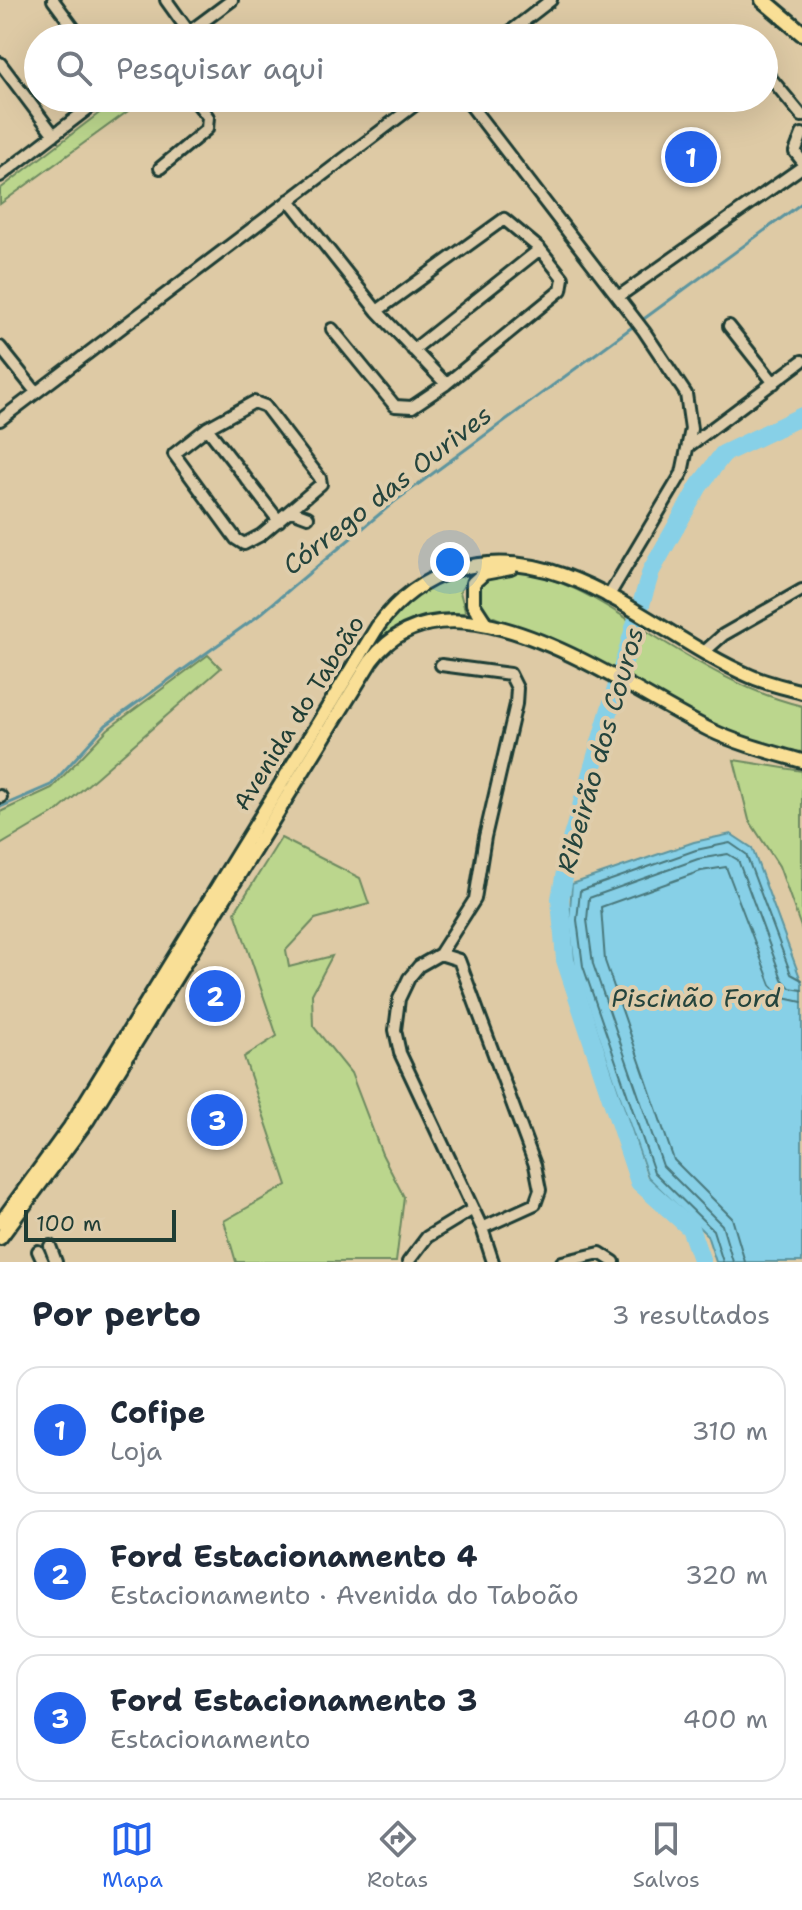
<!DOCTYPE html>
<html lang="pt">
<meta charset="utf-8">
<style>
body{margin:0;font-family:"Shantell Sans",sans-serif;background:#f2f2f3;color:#1f2937}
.scale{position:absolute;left:24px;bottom:20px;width:152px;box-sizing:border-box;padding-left:8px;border:4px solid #1f3d34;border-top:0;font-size:22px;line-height:28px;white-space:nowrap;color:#1f3d34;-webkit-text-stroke:6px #dfcdab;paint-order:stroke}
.you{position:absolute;left:450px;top:562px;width:28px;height:28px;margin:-20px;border:6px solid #fff;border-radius:50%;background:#1a73e8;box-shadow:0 0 0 12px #1a73e833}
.badge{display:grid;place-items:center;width:52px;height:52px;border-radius:50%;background:#2563eb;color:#fff;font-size:26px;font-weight:700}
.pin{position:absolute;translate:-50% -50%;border:4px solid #fff;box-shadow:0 2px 8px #0006}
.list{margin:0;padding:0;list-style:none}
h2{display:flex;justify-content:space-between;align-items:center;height:104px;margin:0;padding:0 32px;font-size:34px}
h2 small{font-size:26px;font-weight:400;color:#747a83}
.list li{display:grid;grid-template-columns:52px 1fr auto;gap:24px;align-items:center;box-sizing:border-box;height:128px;margin:0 16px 16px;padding:0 16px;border:2px solid #e0e1e3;border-radius:24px}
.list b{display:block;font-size:30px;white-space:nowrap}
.list p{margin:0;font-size:26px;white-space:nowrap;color:#747a83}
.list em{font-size:26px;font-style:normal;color:#747a83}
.icon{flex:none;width:44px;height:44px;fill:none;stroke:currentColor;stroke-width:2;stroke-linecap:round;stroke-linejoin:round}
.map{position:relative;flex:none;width:802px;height:1262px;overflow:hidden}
.search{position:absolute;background:#fff;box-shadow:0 8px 32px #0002;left:24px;right:24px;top:24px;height:88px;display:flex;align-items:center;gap:20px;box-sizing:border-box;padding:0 28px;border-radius:44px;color:#747a83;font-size:30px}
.sheet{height:536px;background:#fff}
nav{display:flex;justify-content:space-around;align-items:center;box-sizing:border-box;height:112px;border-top:2px solid #e0e1e3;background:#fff;font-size:22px;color:#747a83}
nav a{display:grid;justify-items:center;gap:4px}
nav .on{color:#2563eb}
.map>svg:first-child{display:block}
.green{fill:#bbd68d;stroke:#6d8a60;stroke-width:2}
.water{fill:#87d0e7;stroke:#5d959f;stroke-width:2}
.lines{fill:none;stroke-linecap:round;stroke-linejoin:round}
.shore{stroke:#49787c;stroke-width:2}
.stream{stroke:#5d959f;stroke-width:3}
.river{stroke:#87d0e7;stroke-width:18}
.minor-casing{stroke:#1f3d34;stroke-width:16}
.major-casing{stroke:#1f3d34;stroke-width:18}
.highway-casing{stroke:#1f3d34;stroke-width:20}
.minor{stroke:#dfcdab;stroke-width:10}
.major{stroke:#f9df96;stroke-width:12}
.highway{stroke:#f9df96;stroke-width:14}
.labels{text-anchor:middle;stroke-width:8;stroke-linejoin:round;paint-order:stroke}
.street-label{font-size:24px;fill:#1f3d34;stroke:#dfcdab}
.water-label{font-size:26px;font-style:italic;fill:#24443d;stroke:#dfcdab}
</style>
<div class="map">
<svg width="802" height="1262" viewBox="0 0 802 1262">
<rect width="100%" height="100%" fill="#decaa5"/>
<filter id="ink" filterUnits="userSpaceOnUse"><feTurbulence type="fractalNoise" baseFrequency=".0125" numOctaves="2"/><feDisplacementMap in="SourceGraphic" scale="16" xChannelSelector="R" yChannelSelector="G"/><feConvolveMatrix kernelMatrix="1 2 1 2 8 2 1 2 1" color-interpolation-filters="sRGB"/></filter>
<g filter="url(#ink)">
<path class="green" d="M119,98H146L0,204V189Z
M510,571C563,575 604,604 648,632C696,662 747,693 802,706V752C728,744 662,694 597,660C561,641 521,630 485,613L480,608L477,587L485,579Z
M471,573L460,592L467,618L418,620L372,643C394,605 428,580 471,573Z
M208,655L221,668L59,810L0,845V812L52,788L108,729Z
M734,760L802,771V930L779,866L749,820Z
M281,838L360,878L369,904L315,919L286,950L289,967L332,956L312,994L313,1026L351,1073L382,1154L404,1197L396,1262H236L224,1221L287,1185L244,1057L277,1036L235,912Z"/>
<path class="water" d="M731,834L752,848L802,983V1262H716L707,1235L648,1177L575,968L569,921L572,884L694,842Z"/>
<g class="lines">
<path class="shore" d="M723,1262L713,1230L654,1172L583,966L577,920L580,891L696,850L730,843L746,854L791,974L802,980
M733,1262L722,1225L663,1166L593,964L587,920L589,898L698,859L728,854L738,860L782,979L790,988L802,990
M745,1262L732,1218L674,1160L605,961L601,907L701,871L726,867L771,985L784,998L802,1002"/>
<path class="stream" d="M641,321L802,203
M0,807L51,785L106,725L258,616L394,502L635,325"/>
<path class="river" d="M702,1262L690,1228L639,1182L565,960L560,899L571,840L651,571L699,486L723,454L802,416"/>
<g class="minor-casing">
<path id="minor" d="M53,0L81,38
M166,0L189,32
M181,38L232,0
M502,38L551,0
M0,63L54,135
M764,70L802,116
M465,98L644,331L686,394L691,429L682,473L608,597
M802,134L795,152L802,161
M160,168L207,129L208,117L193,98
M0,176L102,98
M289,200L377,311L446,384L561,290L563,278L540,249L504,219L377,311
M618,297L802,167
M729,326L774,383
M332,329L395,406L412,407L446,384
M0,347L36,392
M413,350L540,249
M254,402L265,406L320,478L321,484L261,535L244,544L236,539L174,454L207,428Z
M0,420L424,98
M207,428L279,521
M690,445L802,361
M292,511L308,517
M704,652L723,635L802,590
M441,665L510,674L517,688L516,704L485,837L475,899L440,954L419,966L409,978L399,999L395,1030L400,1053L482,1228L493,1262
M0,796L1,797
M440,954L459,960L535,1165L540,1190L535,1204L482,1228
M50,1246L56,1262
M38,1251L43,1262
M408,1262L427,1237L473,1209
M562,1262L600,1253L614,1262"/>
</g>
<g class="major-casing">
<path id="major" d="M486,624L473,604V583L484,573L511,568
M0,1223L70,1127L378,626C398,599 422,580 455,570C565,537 656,636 750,676C766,683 784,687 802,692
M0,1238L87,1121L371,661C449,555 625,689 710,730C739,744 771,752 802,761"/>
</g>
<g class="highway-casing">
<path id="highway" d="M763,0L802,33"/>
</g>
<use href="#minor" class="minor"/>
<use href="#major" class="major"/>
<use href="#highway" class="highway"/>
</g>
</g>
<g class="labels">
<g class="street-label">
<text transform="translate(299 713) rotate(-58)" y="8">Avenida do Taboão</text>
</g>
<g class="water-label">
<text transform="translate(387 490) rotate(-38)" y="9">Córrego das Ourives</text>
<text transform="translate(600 750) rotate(-74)" y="9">Ribeirão dos Couros</text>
<text x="696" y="1007">Piscinão Ford</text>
</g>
</g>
</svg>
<div class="scale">100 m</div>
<div class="you"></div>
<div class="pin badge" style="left:691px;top:157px">1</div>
<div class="pin badge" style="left:215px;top:996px">2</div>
<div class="pin badge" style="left:217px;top:1120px">3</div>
<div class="search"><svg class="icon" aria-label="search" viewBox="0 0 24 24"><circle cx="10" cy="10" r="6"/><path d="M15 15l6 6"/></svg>Pesquisar aqui</div>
</div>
<section class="sheet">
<h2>Por perto<small>3 resultados</small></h2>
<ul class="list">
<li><span class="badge">1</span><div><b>Cofipe</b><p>Loja</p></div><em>310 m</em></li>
<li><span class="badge">2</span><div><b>Ford Estacionamento 4</b><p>Estacionamento · Avenida do Taboão</p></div><em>320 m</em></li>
<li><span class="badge">3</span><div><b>Ford Estacionamento 3</b><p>Estacionamento</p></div><em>400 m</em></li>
</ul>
</section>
<nav>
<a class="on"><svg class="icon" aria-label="map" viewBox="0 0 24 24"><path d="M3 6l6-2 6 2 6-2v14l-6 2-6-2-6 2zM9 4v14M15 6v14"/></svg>Mapa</a>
<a><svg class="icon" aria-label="directions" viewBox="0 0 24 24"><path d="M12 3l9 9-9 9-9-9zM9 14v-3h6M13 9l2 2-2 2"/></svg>Rotas</a>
<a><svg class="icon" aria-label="saved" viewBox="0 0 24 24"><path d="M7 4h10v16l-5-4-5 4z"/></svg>Salvos</a>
</nav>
